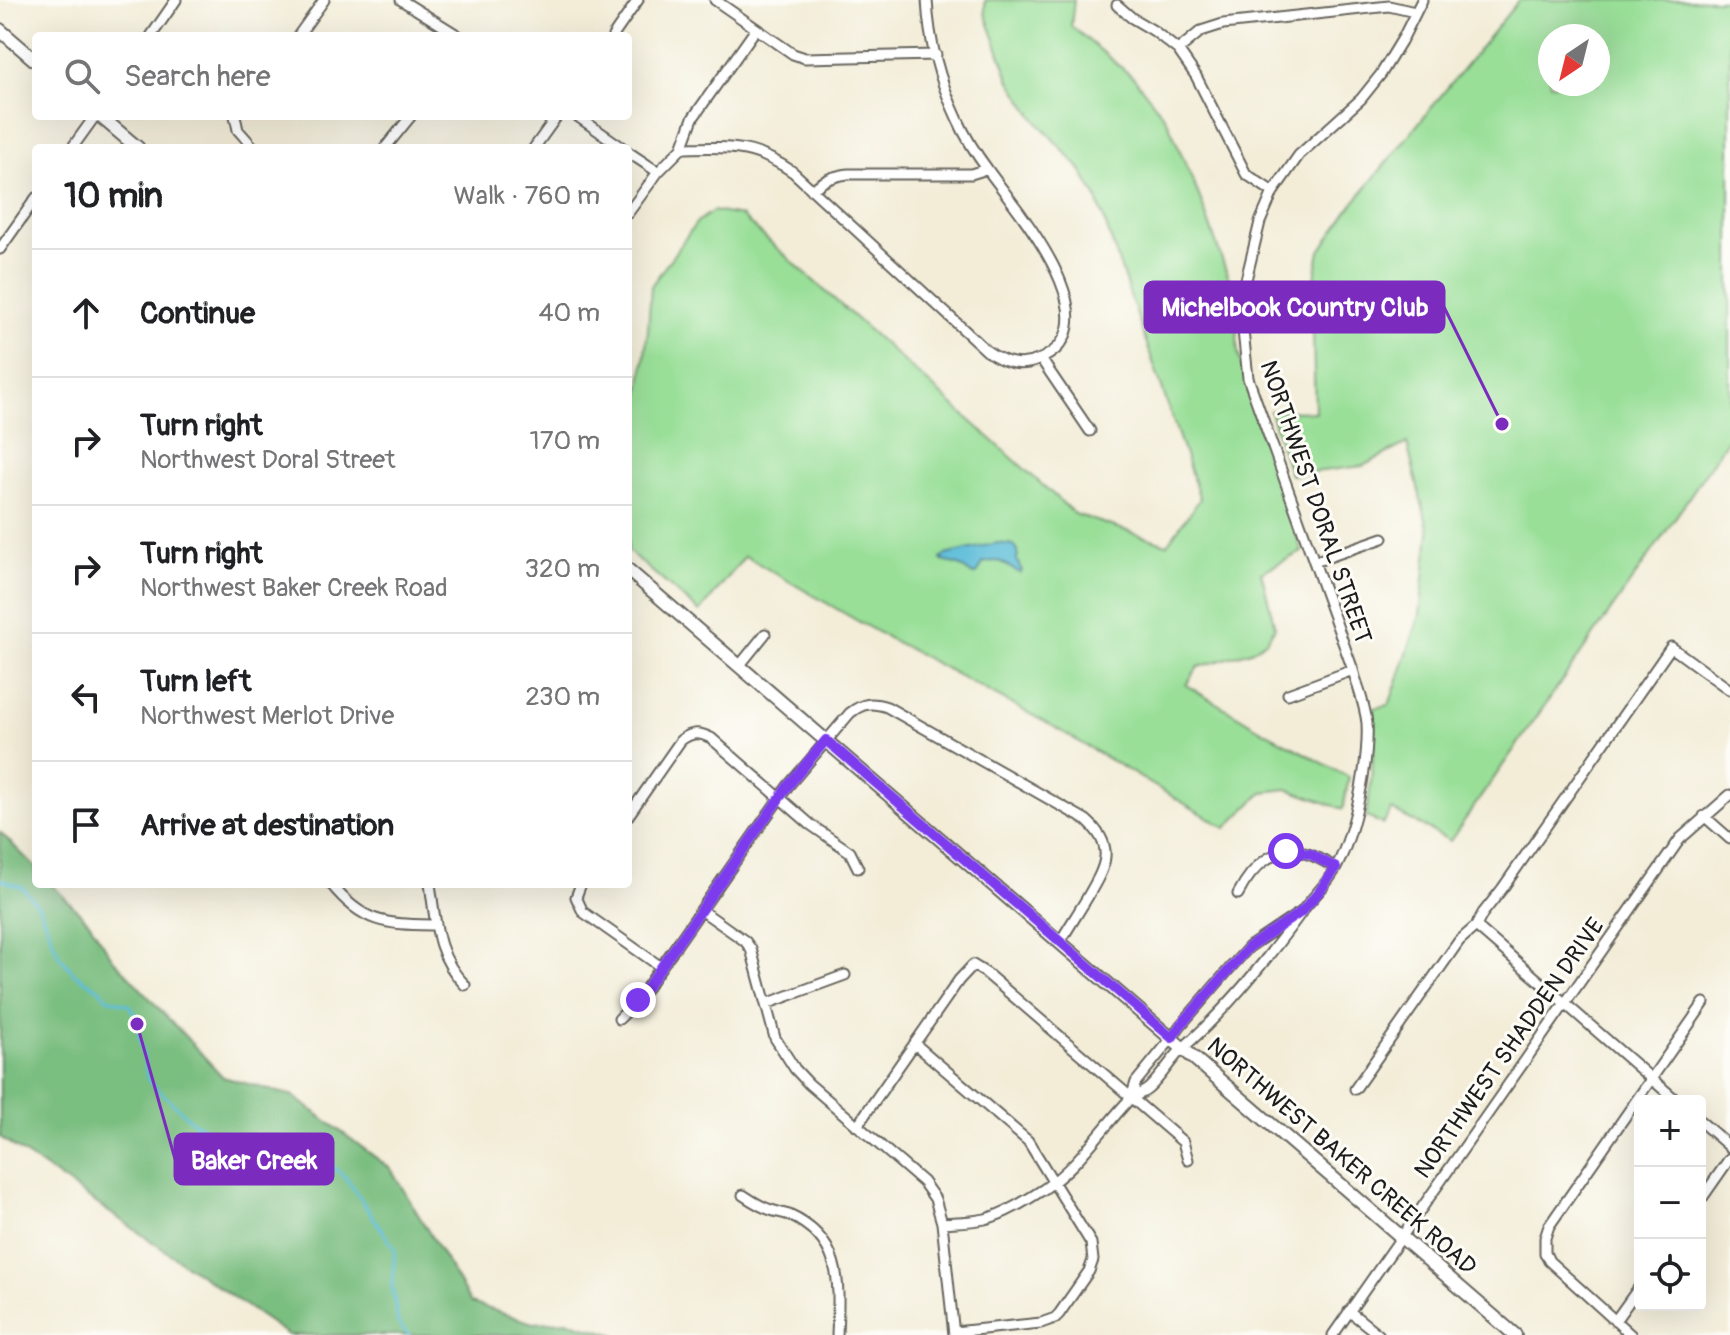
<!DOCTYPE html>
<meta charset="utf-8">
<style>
body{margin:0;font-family:Pangolin,sans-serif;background:#f2f2f2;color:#202124}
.controls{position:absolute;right:24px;bottom:24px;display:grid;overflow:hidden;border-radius:8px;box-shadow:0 8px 32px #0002}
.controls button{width:72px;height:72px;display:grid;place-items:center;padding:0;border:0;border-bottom:2px solid #e0e0e0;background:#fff;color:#202124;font:40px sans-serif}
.compass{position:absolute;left:1538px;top:24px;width:72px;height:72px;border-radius:50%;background:#fff;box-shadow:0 8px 32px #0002;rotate:215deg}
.stop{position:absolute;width:24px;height:24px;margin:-18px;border:6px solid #7c3aed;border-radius:50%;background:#fff}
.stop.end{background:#7c3aed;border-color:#fff;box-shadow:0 2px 8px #0008}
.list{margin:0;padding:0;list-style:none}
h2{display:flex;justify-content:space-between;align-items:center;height:104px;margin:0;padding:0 32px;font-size:34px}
h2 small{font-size:26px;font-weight:400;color:#757577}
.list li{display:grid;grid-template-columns:52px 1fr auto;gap:24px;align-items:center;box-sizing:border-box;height:128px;padding:0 32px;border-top:2px solid #e0e0e0}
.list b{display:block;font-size:30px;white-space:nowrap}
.list p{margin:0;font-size:26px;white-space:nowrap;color:#757577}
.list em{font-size:26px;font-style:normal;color:#757577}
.icon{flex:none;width:44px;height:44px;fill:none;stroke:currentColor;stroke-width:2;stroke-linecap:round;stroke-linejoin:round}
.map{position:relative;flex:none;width:1730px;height:1335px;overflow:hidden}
.search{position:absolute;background:#fff;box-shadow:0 8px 32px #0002;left:32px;top:32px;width:600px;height:88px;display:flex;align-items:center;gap:20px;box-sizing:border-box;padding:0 28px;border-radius:8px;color:#757577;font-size:30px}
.panel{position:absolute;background:#fff;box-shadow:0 8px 32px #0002;left:32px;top:144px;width:600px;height:744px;border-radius:8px}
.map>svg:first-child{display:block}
.green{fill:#99df98;stroke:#5a7e5a;stroke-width:2;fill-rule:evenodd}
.forest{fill:#7abe80;stroke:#4b6d4e;stroke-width:2}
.water{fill:#59bbd8;stroke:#3a6c7a;stroke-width:2}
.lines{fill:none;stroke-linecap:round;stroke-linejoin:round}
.stream{stroke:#59bbd8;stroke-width:3}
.minor-casing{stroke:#67655e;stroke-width:13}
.major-casing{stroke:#67655e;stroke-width:16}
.minor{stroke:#fff;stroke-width:9}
.major{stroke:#fff;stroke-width:12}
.route{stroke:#7c3aed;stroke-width:10}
.labels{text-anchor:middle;stroke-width:6;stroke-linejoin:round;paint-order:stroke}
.street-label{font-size:24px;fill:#1c1c1c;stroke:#fdfcf7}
.leader{fill:none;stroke:#7b2cbf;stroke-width:3}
.callout-dot{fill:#7b2cbf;stroke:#fdfcf7;stroke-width:3}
.callout{fill:#7b2cbf;stroke:#7b2cbf;stroke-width:3}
.callout-label{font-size:26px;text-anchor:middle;font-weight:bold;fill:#fff}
</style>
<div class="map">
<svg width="1730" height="1335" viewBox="0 0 1730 1335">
<rect width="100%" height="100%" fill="#fdfcf7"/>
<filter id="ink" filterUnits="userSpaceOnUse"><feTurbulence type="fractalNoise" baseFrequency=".0125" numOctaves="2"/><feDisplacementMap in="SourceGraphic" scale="16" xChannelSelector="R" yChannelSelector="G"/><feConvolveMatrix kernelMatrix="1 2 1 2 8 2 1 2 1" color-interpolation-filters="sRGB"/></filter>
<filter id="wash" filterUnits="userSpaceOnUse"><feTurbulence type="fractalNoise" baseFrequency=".006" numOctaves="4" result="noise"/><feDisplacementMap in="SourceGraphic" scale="32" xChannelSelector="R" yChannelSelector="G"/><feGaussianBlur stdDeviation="1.8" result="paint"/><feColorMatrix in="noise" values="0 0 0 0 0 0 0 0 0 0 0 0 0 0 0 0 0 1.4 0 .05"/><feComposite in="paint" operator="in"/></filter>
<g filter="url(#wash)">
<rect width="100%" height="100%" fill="#f3edd8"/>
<path class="green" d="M985,0H1074L1071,26L1134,78L1167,120L1200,198L1235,296L1238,352L1259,426L1302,552L1261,572L1275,627L1267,640L1251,651L1198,667L1186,685L1265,732L1349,777L1343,809L1287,789L1263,792L1226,828L1049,724L875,631L745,556L700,612L628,551V486L648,330L651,286L697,222L713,211L741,216L1075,514L1167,544L1200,499L1096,196L1079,167L1038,123L1010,81L985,13Z
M1519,0H1730V436L1661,539L1450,841L1392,810L1383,824L1366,817C1372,781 1375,745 1374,708L1389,705L1420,615L1429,532L1407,443L1363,466L1290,475L1270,411L1315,412L1312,293L1320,251L1351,206ZM1550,36H1598V84H1550Z"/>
<path class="forest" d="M0,832L36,868V884H51L89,922L113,959L223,1077L293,1096L391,1169L471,1303L533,1323L567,1321L616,1335H288L0,1137Z"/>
<path class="water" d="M997,543L1014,545L1018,550L1017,561L1022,571L1020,573C1003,566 1005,557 983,563L978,573L973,575L959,565L942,561L941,559L945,555Z"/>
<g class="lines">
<path class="stream" d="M0,879L22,887L39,907L59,956L75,974L101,991L107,998L129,1005L135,1015L148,1080L194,1123L257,1154L294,1158L319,1155L346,1178L395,1249L392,1286L398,1323L409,1335"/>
</g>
</g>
<g filter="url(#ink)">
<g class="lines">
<g class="minor-casing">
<path id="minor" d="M401,0L459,36
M715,0L793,54L805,58L936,55
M1117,5L1132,18L1154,31L1178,50L1196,76L1246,174L1273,192
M151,36L176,0
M298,36L324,0
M613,36L638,0
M1178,50L1201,31L1223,24L1389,6L1415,12
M235,116L238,130L254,148
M577,116L623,148
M72,148L95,116
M385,148L411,116
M534,148L557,116
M682,148C729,147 753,144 793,172L987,351C1003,362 1019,368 1038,360C1120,327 1015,208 988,170C976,154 965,136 957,118C940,82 929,40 927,0
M628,152L658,172
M812,190C824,180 833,176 848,174H971L987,169
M628,213L658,172L682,148L693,118L756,29
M0,249L36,198
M1041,359L1090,431
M1314,562L1383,538
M740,665L765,634
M1288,694L1353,670
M628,816L681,740C692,732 699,732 711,738L811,825L850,852L858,868
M1704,816L1730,839
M331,884C364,925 387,924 436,925
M430,884C436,923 436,956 465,985
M581,884L576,897L583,912L661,967
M1238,894C1252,867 1275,843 1308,854C1318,857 1327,863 1336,868
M701,910L745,941L751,949L775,1038L795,1069L809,1084L923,1182L935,1199L942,1223L954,1335
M1476,926L1677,1101
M766,1004L845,975
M619,1019L638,1000L788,786L850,713C863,703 871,702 887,707L1086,820C1118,848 1104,868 1087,898C1078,913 1069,927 1060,942
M915,1044L1028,1141L1091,1243L1093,1260L1089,1271L1059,1314L1055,1318L1041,1323L954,1332
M1355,1089L1459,941L1476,926L1483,913L1502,889L1671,647L1730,690
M1131,1098L1136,1082L1172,1038L1180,1026L1231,967L1249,947L1298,914
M1700,1121L1730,1147
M857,1126L959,980L973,965L986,973L1183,1142L1188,1160
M743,1195C752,1201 761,1207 771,1210C777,1212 783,1213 789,1215C844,1240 839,1285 837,1335
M1700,1201L1730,1158
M942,1223C956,1222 971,1222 985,1219C1005,1214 1027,1200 1044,1189C1079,1165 1100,1131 1128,1101C1134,1095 1143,1094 1149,1088C1162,1076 1171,1059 1184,1047C1228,1008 1266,961 1300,914C1312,897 1328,884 1337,866C1355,830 1369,763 1367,723C1365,705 1358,688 1353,670L1248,378L1242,321L1244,288L1260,222L1273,192L1299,155L1361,99L1381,74L1403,38L1422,0
M1349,1311L1379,1335
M1615,1321L1640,1286
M1333,1335L1680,839L1730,795
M1631,1335L1549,1261L1545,1253V1238L1549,1226L1704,1003"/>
</g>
<g class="major-casing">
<path id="major" d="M0,30L36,61
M100,116L138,148
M628,570L1515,1335"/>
</g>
<use href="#minor" class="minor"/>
<use href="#major" class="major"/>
</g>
</g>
<g class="lines" filter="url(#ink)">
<path class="route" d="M638,1000L788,786L826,740L1172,1038L1180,1026L1249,947L1301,912L1319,892L1336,868L1310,854L1286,851"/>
</g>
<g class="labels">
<g class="street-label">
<text transform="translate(1316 502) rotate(71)" y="8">NORTHWEST DORAL STREET</text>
<text transform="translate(1509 1048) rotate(-55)" y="8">NORTHWEST SHADDEN DRIVE</text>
<text transform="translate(1342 1156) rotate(41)" y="8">NORTHWEST BAKER CREEK ROAD</text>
</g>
</g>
<path class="leader" d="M1502 424L1444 307M137 1024L175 1159"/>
<g class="callout-dot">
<circle cx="1502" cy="424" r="8"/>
<circle cx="137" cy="1024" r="8"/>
</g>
<g class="callout">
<rect x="1145" y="282" width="299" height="50" rx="8"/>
<rect x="175" y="1134" width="158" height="50" rx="8"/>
</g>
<g class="callout-label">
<text x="1295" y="316">Michelbook Country Club</text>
<text x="254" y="1169">Baker Creek</text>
</g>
</svg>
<div class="controls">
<button>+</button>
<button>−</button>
<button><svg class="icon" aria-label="locate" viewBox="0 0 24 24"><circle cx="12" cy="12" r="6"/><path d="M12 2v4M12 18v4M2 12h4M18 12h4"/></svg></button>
</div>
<svg class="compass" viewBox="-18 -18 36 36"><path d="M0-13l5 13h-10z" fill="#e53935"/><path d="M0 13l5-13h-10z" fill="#757577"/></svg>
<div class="stop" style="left:1286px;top:851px"></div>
<div class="stop end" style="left:638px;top:1000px"></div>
<div class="search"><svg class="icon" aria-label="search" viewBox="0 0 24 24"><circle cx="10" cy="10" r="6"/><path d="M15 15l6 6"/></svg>Search here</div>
<section class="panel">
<h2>10 min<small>Walk · 760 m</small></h2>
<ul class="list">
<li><svg class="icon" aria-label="ahead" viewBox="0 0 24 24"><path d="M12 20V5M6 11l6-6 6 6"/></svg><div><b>Continue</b></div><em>40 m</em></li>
<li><svg class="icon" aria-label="right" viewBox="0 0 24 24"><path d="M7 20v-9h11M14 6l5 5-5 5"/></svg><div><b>Turn right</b><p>Northwest Doral Street</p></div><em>170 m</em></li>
<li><svg class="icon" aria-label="right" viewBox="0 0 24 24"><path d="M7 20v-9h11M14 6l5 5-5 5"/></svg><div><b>Turn right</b><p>Northwest Baker Creek Road</p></div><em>320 m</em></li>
<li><svg class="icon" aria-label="left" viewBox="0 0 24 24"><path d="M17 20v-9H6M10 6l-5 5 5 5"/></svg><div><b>Turn left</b><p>Northwest Merlot Drive</p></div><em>230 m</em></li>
<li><svg class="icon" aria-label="arrive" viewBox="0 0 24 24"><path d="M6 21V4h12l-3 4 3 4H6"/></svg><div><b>Arrive at destination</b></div></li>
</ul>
</section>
</div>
